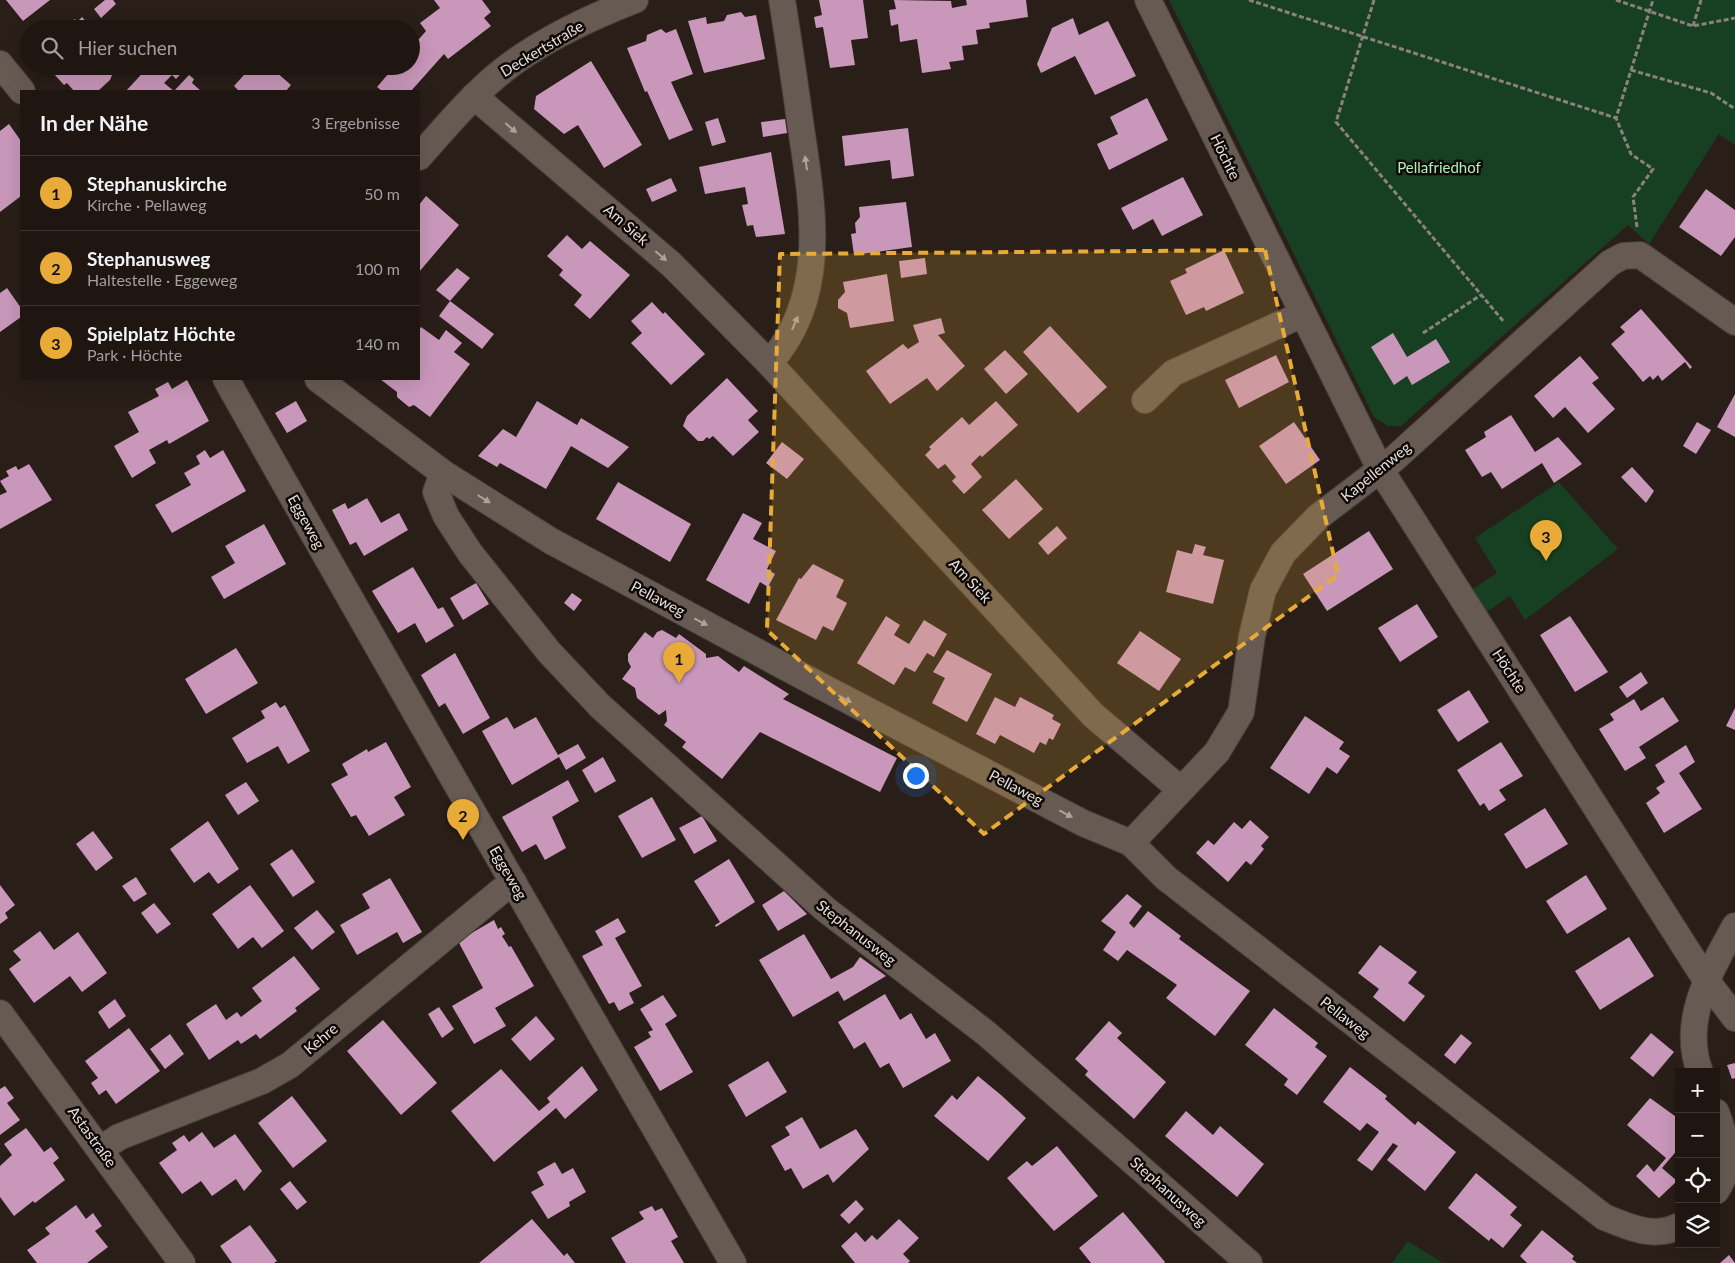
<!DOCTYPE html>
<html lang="de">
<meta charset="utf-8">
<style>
body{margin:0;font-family:Lato,sans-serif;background:#271f1b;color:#f1f3f6}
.controls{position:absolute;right:15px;bottom:15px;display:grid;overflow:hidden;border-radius:0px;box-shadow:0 5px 20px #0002}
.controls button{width:45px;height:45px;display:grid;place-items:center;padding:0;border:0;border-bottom:1px solid #3c3532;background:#1f1612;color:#f1f3f6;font:25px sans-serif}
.you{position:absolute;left:915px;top:775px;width:18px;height:18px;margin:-12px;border:4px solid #fff;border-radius:50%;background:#1a73e8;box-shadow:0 0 0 8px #1a73e833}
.badge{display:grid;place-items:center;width:32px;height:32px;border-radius:50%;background:#e8ab37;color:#111;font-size:16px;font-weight:700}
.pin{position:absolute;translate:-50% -41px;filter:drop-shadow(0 1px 2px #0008)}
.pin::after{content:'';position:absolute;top:26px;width:18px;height:15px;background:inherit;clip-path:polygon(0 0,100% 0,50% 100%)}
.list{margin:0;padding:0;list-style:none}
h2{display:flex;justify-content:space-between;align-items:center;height:65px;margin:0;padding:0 20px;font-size:21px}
h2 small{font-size:16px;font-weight:400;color:#a19f9f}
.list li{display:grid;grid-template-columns:32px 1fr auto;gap:15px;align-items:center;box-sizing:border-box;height:75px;padding:0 20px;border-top:1px solid #3c3532}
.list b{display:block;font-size:19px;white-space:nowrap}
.list p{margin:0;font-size:16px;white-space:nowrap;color:#a19f9f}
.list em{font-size:16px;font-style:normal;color:#a19f9f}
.icon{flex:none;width:28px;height:28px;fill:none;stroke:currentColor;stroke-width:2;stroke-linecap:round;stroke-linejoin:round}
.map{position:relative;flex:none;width:1735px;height:1263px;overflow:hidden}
.search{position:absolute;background:#1f1612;box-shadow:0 5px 20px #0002;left:20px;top:20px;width:400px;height:55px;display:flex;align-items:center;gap:12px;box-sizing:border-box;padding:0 18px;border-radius:28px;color:#a19f9f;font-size:19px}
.panel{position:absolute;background:#1f1612;box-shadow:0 5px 20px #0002;left:20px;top:90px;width:400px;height:290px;border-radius:0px}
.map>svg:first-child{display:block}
.green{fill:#174022}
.building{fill:#c997ba}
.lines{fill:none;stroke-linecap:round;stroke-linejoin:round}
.street-casing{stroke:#443c38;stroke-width:28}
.path{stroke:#8c827d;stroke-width:3;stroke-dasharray:5 2.5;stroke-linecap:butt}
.street{stroke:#675a53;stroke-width:26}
.oneway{fill:#ada39e}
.marked{fill:#e8ab37;fill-opacity:0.2;stroke:#e8ab37;stroke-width:4;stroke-dasharray:10 6;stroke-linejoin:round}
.labels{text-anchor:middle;stroke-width:5;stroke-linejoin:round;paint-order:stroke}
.street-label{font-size:15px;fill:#e7dfdb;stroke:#0e0907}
.park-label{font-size:15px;fill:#acf2b9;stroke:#0e0907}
</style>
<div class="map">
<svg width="1735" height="1263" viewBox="0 0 1735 1263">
<rect width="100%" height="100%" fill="#291e18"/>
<path class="green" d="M1169,0H1735V145L1719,134L1649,244L1628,225L1401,426H1388L1374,417Z
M1559,482L1618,549L1525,620L1510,596L1485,613L1471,590L1497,573L1475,538Z
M1408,1241L1443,1263H1392Z"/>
<path class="building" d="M6,0H50L23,21Z
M105,0H113L116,4L101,18L94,9Z
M434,0H482L491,12L484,18L491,26L448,59L444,54L411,91H382L377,87L395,66H411V48L426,31L420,23L440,8Z
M819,0H863L868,38L851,40L855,65L830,68L823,27L816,28L814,17L822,15Z
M894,0L951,1L952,8L967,5L966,0H1026L1028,17L989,23L990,28L976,30L978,44L962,46L964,60L949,62L951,69L922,73L917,39L900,42L898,24L891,26L889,10L896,9Z
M741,12L745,17L756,15L765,59L704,73L688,21L706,17L707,24L724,21L727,15Z
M82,17L93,29H63L75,19L77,22Z
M1073,18L1079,35L1108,21L1136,76L1095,95L1075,56L1041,73L1037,64L1052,28Z
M661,29L666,33L676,29L693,74L671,82L693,130L669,140L647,91L645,92L627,48L646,41L647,35Z
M591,61L642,145L604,168L578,125L564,134L534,109L536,96Z
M63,66H111L114,70L110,80L98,91H74L67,83L64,85L54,74Z
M149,66H188L176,79L172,75L164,83L174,91H126Z
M252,66H280L275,71L291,85L286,91H239L234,86Z
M189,75L194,79L192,83L201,91H174Z
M1147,98L1168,140L1109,170L1097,144L1118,134L1110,117Z
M718,118L726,142L712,146L705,122Z
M785,119L787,133L763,137L761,122Z
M9,124L21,141V196L0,212V131Z
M908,128L914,176L892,179L890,160L845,166L842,136Z
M771,152L785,234L756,237L753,225L747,226L742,205L748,204L745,187L705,194L699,167Z
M1183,177L1203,215L1162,236L1153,219L1133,230L1121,208Z
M671,178L677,191L652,202L646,189Z
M1706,189L1735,210V237L1721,256L1679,227Z
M426,196L459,225L419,272V205Z
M906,202L912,247L854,255L851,234L856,233L855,223L860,217L859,207Z
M567,235L582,249L590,241L630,275L590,319L574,305L582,295L559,275L563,270L547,256Z
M1224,250L1244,293L1206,311L1204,307L1186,315L1170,281L1187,273L1185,269Z
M925,258L927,274L901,278L899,261Z
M457,268L470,278L450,301L494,334L482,349L439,316L450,301L436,290Z
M887,274L894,321L850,328L847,313L838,308V300L845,292L843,282Z
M7,288L21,308V317L0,332V293Z
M652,302L663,314L665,312L705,354L671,385L631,343L642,333L631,321Z
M1641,309L1692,367L1690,369L1685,362L1662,381L1658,375L1653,380L1650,376L1643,382L1634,371L1611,344L1625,332L1620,327Z
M941,318L945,333L938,335L965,366L937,391L927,378L890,404L866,371L903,344L908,349L919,342L913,325Z
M1050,326L1107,387L1078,413L1023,352Z
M421,327L439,340L446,330L462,343L454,352L470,364L430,417L414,405L409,407L397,397V392L380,379H419V330Z
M1393,333L1407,357L1436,339L1450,362L1412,385L1407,376L1394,385L1371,347Z
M1005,350L1028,374L1006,394L984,369Z
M1276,355L1289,382L1239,408L1225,380Z
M1580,356L1599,378L1592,383L1615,409L1588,433L1565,407L1553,418L1534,396Z
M727,378L758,411L748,420L759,432L733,456L713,436L709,439L707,437L703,441H698L683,426L687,416Z
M187,380L209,421L169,444L167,440L149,450L156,463L132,478L114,446L139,432L128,412L159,396L155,389L168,382L172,389Z
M1735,394V437L1717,427Z
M296,401L307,421L287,433L275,413Z
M537,401L577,425L581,418L629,447L608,468L571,446L546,489L500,463L497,467L478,456L503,429L516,437Z
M996,401L1018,425L982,457L980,455L971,464L982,477L964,494L952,481L956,477L945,464L938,469L925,455L931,449L929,447L962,417L969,425Z
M1511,415L1535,452L1558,437L1582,464L1554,483L1542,463L1502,489L1491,472L1482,477L1465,450L1486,437L1484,432Z
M1294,422L1320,460L1286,484L1259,446Z
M1697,422L1711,430L1696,454L1683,446Z
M782,442L804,459L787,479L766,463Z
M205,450L210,458L223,450L246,491L172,533L155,505L191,485L184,473L200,464L196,456Z
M29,464L52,500L0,529V495L7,492L0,481L9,476L6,471L16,466L18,470Z
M1632,467L1654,491L1646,503L1621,477Z
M1016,479L1043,509L1009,539L982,510Z
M618,482L691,524L670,562L596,519Z
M367,498L381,523L399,513L408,530L364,556L356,542L350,545L332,510L345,503L348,509Z
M743,513L762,523L753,539L776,551L767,569L775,574L768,587L760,582L749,604L706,580Z
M264,524L286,564L224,599L211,577L235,563L225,546Z
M1057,526L1067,538L1048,555L1038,543Z
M1369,531L1393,569L1327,611L1303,574Z
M1195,544L1206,547L1203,555L1224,560L1213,604L1166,592L1177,550L1192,554Z
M813,564L844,580L836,597L847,603L833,631L823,626L816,640L776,620L799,578L801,579Z
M413,567L438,609L443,607L454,626L426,643L415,623L398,633L372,591Z
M476,583L489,604L463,620L450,598Z
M572,593L582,600L574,611L564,603Z
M1417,604L1438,637L1400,662L1378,628Z
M886,616L900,625L894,635L909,644L924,620L947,634L934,657L927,653L915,672L905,667L894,685L857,663Z
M1570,616L1608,672L1575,692L1540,635Z
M662,630L676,638L679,634L706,654V658L718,656L739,672L744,666L789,694L783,699L897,758L880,792L760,732L722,779L682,747L686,742L664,725L667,721L666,710L659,715L637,698L635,688L622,679L631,667L628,661V654L645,632L653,638L657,632Z
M1140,631L1181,659L1159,691L1117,663Z
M236,648L258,683L206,714L185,679Z
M947,650L992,674L967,722L932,703L945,678L933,672Z
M455,653L490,718L463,734L445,703L439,707L421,675Z
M1641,672L1648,683L1627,698L1619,687Z
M1469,690L1489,722L1458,742L1437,710Z
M995,697L1015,707L1020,697L1054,715L1052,719L1061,724L1053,740L1049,738L1046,745L1040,742L1034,753L1000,735L995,744L976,734Z
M1663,697L1679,721L1639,747L1646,758L1625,771L1599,729L1614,720L1610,714L1634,699L1641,711Z
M276,702L280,708L285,705L310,751L288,764L278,746L247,763L232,738L265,718L261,711Z
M1735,708V730L1726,726Z
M1305,716L1344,742L1339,749L1350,756L1337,774L1327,767L1309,794L1270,768Z
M507,717L514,729L536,717L558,755L578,744L586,758L566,770L559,757L512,785L482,731Z
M386,742L411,787L394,797L405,815L369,836L356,815L351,817L331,784L348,775L342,764L367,749L368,752Z
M1501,742L1523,776L1499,790L1506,800L1489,811L1484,803L1480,806L1457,770Z
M1686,745L1695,762L1679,773L1702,809L1664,833L1646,803L1660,793L1656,788L1665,782L1655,765Z
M603,757L616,781L595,793L582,770Z
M568,780L579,801L552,817L566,848L545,860L536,844L522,852L502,817Z
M246,782L259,801L238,815L225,795Z
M652,797L676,840L642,858L618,816Z
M1545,808L1568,844L1526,869L1504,834Z
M702,816L717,841L694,854L679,828Z
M1250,820L1269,837L1261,846L1264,849L1251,865L1246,861L1228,882L1196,853L1208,840L1214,845L1234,822L1242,829Z
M208,821L239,869L218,884L209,872L194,883L170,849Z
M93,831L113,858L96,871L76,844Z
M292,849L315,882L293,897L270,864Z
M729,859L755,902L716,927L715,925L720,922L694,881Z
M1586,875L1607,909L1567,934L1546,901Z
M136,877L147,894L134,902L122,886Z
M390,878L422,932L403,943L397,932L357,955L340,925L370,908L362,894Z
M0,885L15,905L5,913L8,918L0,924Z
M250,885L284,931L262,948L253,937L238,949L212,914Z
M784,891L807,914L778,931L762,905Z
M1127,894L1142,906L1129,923L1134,928L1148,911L1181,936L1179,939L1250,991L1215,1036L1166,998L1177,985L1127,950L1118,961L1103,950L1116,932L1101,921Z
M154,903L171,924L157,934L141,913Z
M317,910L335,932L312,950L294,928Z
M618,918L626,932L615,938L642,986L629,993L634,1003L619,1011L614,1002L609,1004L582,956L603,945L595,931Z
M494,920L498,929L501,927L505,934L502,936L509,947L511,946L534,986L495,1008L506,1026L474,1044L452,1006L483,988L458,941Z
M40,931L54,950L78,932L107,973L82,992L70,976L34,1003L9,969L21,960L13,951Z
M804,934L831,979L853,967L860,957L886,976L844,1001L838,991L793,1017L759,960Z
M1629,937L1654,976L1600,1010L1575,971Z
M1380,945L1417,972L1408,983L1425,996L1404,1022L1373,997L1379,989L1358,973Z
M294,956L320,989L295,1008L297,1011L260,1039L256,1034L241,1044L238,1040L209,1060L186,1024L216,1004L226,1020L237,1012L241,1017L262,1001L252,988Z
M885,994L900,1020L911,1013L926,1039L935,1033L951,1061L903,1088L889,1063L880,1068L865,1042L854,1049L838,1022Z
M663,995L677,1016L665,1024L693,1072L660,1091L634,1047L651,1037L648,1032L653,1030L640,1009Z
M115,999L126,1016L109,1029L98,1012Z
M439,1007L454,1029L442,1038L428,1014Z
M1274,1008L1318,1043L1315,1047L1327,1056L1297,1095L1284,1085L1288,1079L1245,1045Z
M536,1016L555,1039L530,1061L511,1039Z
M383,1020L437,1083L401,1115L347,1051Z
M1109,1021L1122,1033L1117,1038L1166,1082L1134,1119L1085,1075L1088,1071L1075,1059Z
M129,1028L160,1071L116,1104L106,1090L99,1095L91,1083L98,1078L85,1061Z
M1651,1033L1674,1052L1653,1077L1630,1058Z
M170,1034L184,1054L165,1069L150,1049Z
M1461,1034L1472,1043L1455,1064L1444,1055Z
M768,1061L787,1092L746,1117L728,1085Z
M1735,1063V1078L1732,1079L1727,1065Z
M582,1066L598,1090L565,1119L556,1108L494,1162L451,1111L501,1069L539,1111L550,1102L547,1098Z
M1350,1067L1387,1096L1385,1099L1415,1125L1418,1121L1456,1152L1425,1191L1387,1160L1398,1146L1393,1143L1372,1171L1357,1160L1379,1132L1367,1123L1360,1131L1323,1102Z
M978,1076L1001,1095L1026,1118L988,1161L934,1116L952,1095L957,1100Z
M5,1086L14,1098L7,1103L20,1120L0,1135V1089Z
M292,1096L327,1141L293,1168L258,1123Z
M1650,1098L1679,1119V1148L1662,1168L1677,1181L1659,1198L1636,1176L1647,1164L1654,1172L1666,1158L1627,1125Z
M1186,1111L1213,1135L1220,1126L1264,1164L1237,1197L1165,1136Z
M802,1117L820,1149L856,1129L869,1149L833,1183L828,1174L803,1189L791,1168L785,1171L771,1146L790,1135L785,1127Z
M26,1128L44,1152L51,1147L59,1158L53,1163L65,1180L35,1203L33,1201L14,1216L0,1197V1166L12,1155L4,1144Z
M202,1132L214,1148L235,1134L262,1171L244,1191L236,1179L212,1196L201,1181L182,1194L159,1163L177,1150L172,1143L184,1135L189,1142Z
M1057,1146L1098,1196L1054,1231L1007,1178L1027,1161L1032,1166Z
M555,1162L562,1174L573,1168L586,1192L569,1202L570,1206L548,1219L531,1192L544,1185L537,1172Z
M1476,1173L1517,1207L1510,1215L1522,1225L1503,1248L1491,1238L1489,1241L1448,1208Z
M290,1181L307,1202L297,1210L280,1189Z
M856,1200L864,1209L849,1224L840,1215Z
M76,1205L86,1219L93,1213L102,1226L95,1231L108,1247L87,1263H37L27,1250L50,1234L45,1228Z
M652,1206L655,1211L662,1208L678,1237L671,1241L684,1263H626L611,1238L644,1219L639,1212Z
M1123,1212L1165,1262L1164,1263H1091L1079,1248Z
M532,1219L564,1256L567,1253L575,1263H479Z
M899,1219L919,1238L903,1254L910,1261L908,1263H855L841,1246L856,1232L865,1242L872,1235L877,1240Z
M250,1225L277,1261L274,1263H232L220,1246Z
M1542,1230L1574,1256L1572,1259L1577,1263H1527L1520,1256Z
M1729,1255L1735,1263H1720Z"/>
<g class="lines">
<g class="street-casing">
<path id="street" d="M1148,0L1380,469L1706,980L1735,1018
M0,64L22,91
M474,96L672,265L769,363L1093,715L1180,789
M419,157C443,130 467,101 495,77C535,43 586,19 635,0
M769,363C829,298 813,207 801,128C795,85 789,43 782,0
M226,379C392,675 563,969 733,1263
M318,379L443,473L551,541L815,683L1083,823L1131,843L1166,878L1604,1217C1628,1227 1654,1239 1679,1226
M1145,400L1173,373L1303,314
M443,473L436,492L446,516L470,553L549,652L600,706L825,909L987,1034L1249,1263
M1131,843L1217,752L1241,712L1252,636L1263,590L1283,553L1318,517L1394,459L1610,263L1623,256L1640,255L1735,322
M0,1013L182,1263
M1700,1072C1680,1020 1711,970 1735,926
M1716,1112C1726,1137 1733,1167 1716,1191
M101,1149L119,1137L262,1081L290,1065L501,891L514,883"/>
</g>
<path class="path" d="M1249,0L1616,118
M1374,0L1336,122L1504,322
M1616,0L1693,26L1735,18
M1693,26L1701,0
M1631,70L1711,93L1735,109
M1637,227L1633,197L1653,169L1631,154L1616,118L1653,0
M1423,333L1481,295"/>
<use href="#street" class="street"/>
</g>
<defs><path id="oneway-solid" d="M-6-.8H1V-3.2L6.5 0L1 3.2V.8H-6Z" transform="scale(1.25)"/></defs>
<g class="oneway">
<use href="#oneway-solid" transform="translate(511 128) rotate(41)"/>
<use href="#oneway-solid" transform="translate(806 163) rotate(-98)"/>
<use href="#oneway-solid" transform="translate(661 256) rotate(41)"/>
<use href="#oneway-solid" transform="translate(795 323) rotate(-66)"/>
<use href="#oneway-solid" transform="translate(484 499) rotate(32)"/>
<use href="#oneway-solid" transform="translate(701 622) rotate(28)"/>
<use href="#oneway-solid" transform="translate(845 699) rotate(28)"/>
<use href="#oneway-solid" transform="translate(1066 814) rotate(28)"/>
</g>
<path class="marked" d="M1265,250L1338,575L984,834L767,630L780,254Z"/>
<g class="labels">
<g class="street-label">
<text transform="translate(542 49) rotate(-31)" y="5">Deckertstraße</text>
<text transform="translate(1225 157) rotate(64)" y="5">Höchte</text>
<text transform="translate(626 225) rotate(41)" y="5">Am Siek</text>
<text transform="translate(1376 472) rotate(-39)" y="5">Kapellenweg</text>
<text transform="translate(306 522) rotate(61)" y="5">Eggeweg</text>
<text transform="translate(970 581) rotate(47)" y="5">Am Siek</text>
<text transform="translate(658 599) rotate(28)" y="5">Pellaweg</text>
<text transform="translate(1509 671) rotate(57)" y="5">Höchte</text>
<text transform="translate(1016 788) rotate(28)" y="5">Pellaweg</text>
<text transform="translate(508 873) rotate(60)" y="5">Eggeweg</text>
<text transform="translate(856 933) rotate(38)" y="5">Stephanusweg</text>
<text transform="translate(1345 1018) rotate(38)" y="5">Pellaweg</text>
<text transform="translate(321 1039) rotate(-40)" y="5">Kehre</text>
<text transform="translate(92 1137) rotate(54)" y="5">Astastraße</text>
<text transform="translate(1168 1192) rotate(42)" y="5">Stephanusweg</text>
</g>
<g class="park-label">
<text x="1439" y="173">Pellafriedhof</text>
</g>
</g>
</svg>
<div class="controls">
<button>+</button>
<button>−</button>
<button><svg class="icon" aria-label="locate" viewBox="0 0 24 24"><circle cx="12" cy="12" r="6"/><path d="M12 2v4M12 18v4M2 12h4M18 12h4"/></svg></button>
<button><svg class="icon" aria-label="layers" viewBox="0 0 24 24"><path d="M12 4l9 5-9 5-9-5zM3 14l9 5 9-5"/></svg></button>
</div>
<div class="you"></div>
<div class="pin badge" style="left:679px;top:683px">1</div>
<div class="pin badge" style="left:463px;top:840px">2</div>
<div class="pin badge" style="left:1546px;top:561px">3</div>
<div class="search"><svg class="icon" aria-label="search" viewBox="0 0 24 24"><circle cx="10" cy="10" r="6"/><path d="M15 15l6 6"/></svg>Hier suchen</div>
<section class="panel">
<h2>In der Nähe<small>3 Ergebnisse</small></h2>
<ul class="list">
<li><span class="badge">1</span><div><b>Stephanuskirche</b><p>Kirche · Pellaweg</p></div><em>50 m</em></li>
<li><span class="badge">2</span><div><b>Stephanusweg</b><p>Haltestelle · Eggeweg</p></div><em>100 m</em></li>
<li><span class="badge">3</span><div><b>Spielplatz Höchte</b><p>Park · Höchte</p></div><em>140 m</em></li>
</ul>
</section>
</div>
